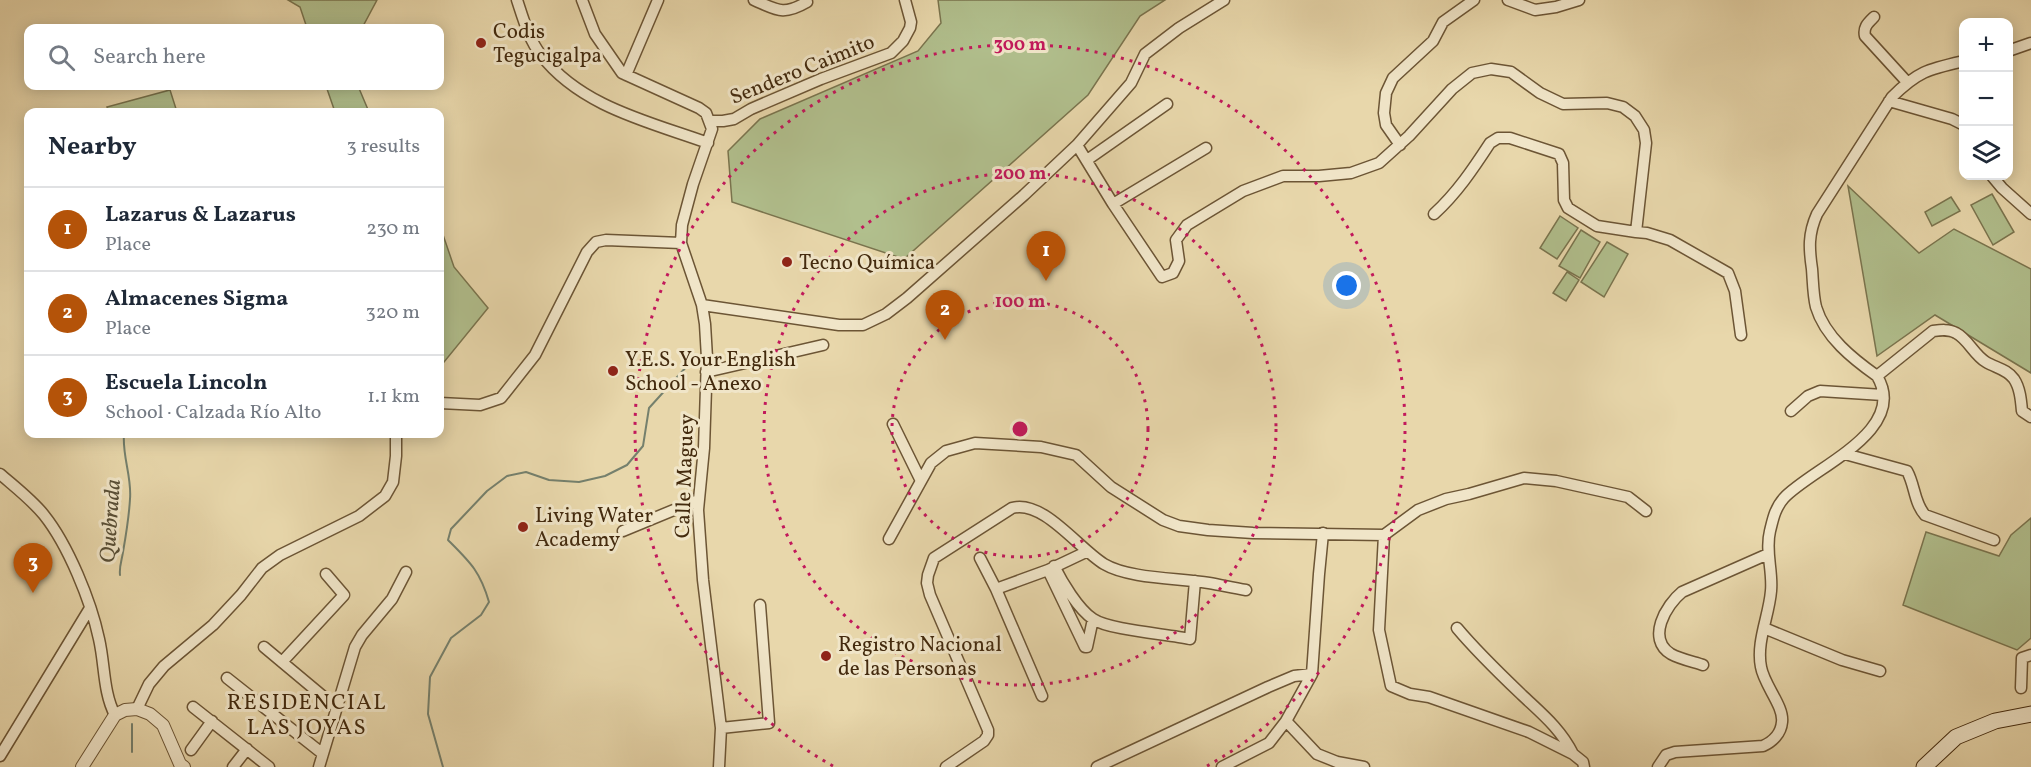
<!DOCTYPE html>
<meta charset="utf-8">
<style>
body{margin:0;font-family:Vollkorn,serif;background:#f6f6f7;color:#1f2937}
.controls{position:absolute;right:18px;top:18px;display:grid;overflow:hidden;border-radius:12px;box-shadow:0 3px 15px #0003}
.controls button{width:54px;height:54px;display:grid;place-items:center;padding:0;border:0;border-bottom:2px solid #e0e1e3;background:#fff;color:#1f2937;font:30px sans-serif}
.you{position:absolute;left:1347px;top:286px;width:21px;height:21px;margin:-15px;border:4px solid #fff;border-radius:50%;background:#1a73e8;box-shadow:0 0 0 9px #1a73e833}
.badge{display:grid;place-items:center;width:39px;height:39px;border-radius:50%;background:#b45309;color:#fff;font-size:20px;font-weight:700}
.pin{position:absolute;translate:-50% -50px;filter:drop-shadow(0 2px 3px #0008)}
.pin::after{content:'';position:absolute;top:32px;width:21px;height:18px;background:inherit;clip-path:polygon(0 0,100% 0,50% 100%)}
.list{margin:0;padding:0;list-style:none}
h2{display:flex;justify-content:space-between;align-items:center;height:78px;margin:0;padding:0 24px;font-size:26px}
h2 small{font-size:20px;font-weight:400;color:#747a83}
.list li{display:grid;grid-template-columns:39px 1fr auto;gap:18px;align-items:center;box-sizing:border-box;height:84px;padding:0 24px;border-top:2px solid #e0e1e3}
.list b{display:block;font-size:22px;white-space:nowrap}
.list p{margin:0;font-size:20px;white-space:nowrap;color:#747a83}
.list em{font-size:20px;font-style:normal;color:#747a83}
.icon{flex:none;width:33px;height:33px;fill:none;stroke:currentColor;stroke-width:2;stroke-linecap:round;stroke-linejoin:round}
.map{position:relative;flex:none;width:2031px;height:767px;overflow:hidden}
.search{position:absolute;background:#fff;box-shadow:0 3px 15px #0003;left:24px;top:24px;width:420px;height:66px;display:flex;align-items:center;gap:15px;box-sizing:border-box;padding:0 21px;border-radius:12px;color:#747a83;font-size:22px}
.panel{position:absolute;background:#fff;box-shadow:0 3px 15px #0003;left:24px;top:108px;width:420px;height:330px;border-radius:12px}
.map>svg:first-child{display:block}
.green{fill:#b1bf8d;stroke:#7a744e;stroke-width:1.5}
.lines{fill:none;stroke-linecap:round;stroke-linejoin:round}
.stream{stroke:#75806d;stroke-width:2}
.minor-casing{stroke:#6c5535;stroke-width:13}
.tertiary-casing{stroke:#6c5535;stroke-width:14}
.secondary-casing{stroke:#432a0e;stroke-width:17}
.minor{stroke:#f0e5c8;stroke-width:10}
.tertiary{stroke:#f0e5c8;stroke-width:12}
.secondary{stroke:#f0e5c8;stroke-width:15}
.ring{fill:none;stroke:#c2185b;stroke-width:3;stroke-dasharray:3 6}
.poi-dot{fill:#8f2418;stroke:#f0e5c8;stroke-width:2}
.labels{text-anchor:middle;stroke-width:6;stroke-linejoin:round;paint-order:stroke}
.poi-label{font-size:21px;fill:#432a0e;stroke:#f0e5c8;text-anchor:start}
.street-label{font-size:21px;fill:#432a0e;stroke:#f0e5c8}
.water-label{font-size:22px;font-style:italic;fill:#584e36;stroke:#f0e5c8}
.neighbourhood-label{font-size:22px;letter-spacing:1.5px;fill:#432a0e;stroke:#f0e5c8}
.centre{fill:#c2185b;stroke:#f0e5c8;stroke-width:3}
.ring-label{font-size:18px;text-anchor:middle;font-weight:bold;fill:#c2185b;stroke:#f0e5c8;stroke-width:6;stroke-linejoin:round;paint-order:stroke}
</style>
<div class="map">
<svg width="2031" height="767" viewBox="0 0 2031 767">
<rect width="100%" height="100%" fill="#e8d7ab"/>
<filter id="stains"><feTurbulence type="fractalNoise" baseFrequency=".00333" numOctaves="4"/><feColorMatrix values="0 0 0 0 .2 0 0 0 0 .09 0 0 0 0 .02 0 0 0 .5 -.17"/></filter>
<radialGradient id="worn" r=".72"><stop offset=".6" stop-color="#630" stop-opacity="0"/><stop offset="1" stop-color="#630" stop-opacity=".3"/></radialGradient>
<path class="green" d="M288,0H377L362,28H307L300,7Z
M938,0H1165L1140,16L1088,95L904,259L732,202L728,151L760,119L918,51L941,23Z
M326,86H358L369,112H335Z
M170,90L177,112H109L107,107Z
M1848,186L1919,253L1954,229L2031,269V373L1935,315L1877,356Z
M1992,194L2014,232L1993,245L1971,205Z
M1951,197L1960,211L1932,226L1925,212Z
M1560,216L1578,228L1557,259L1540,248Z
M440,226L454,267L488,308L440,367Z
M1581,230L1600,242L1580,278L1559,266Z
M1607,242L1628,254L1604,297L1581,282Z
M1567,272L1579,280L1566,301L1553,293Z
M2031,518V638L2017,650L1903,605L1926,532L1999,556L2011,535Z"/>
<g class="lines">
<path class="stream" d="M120,575C119,566 122,560 123,552C126,535 129,517 130,499C132,477 122,456 124,434
M132,752V724
M443,767L428,714L430,677L451,638L481,615L489,602C480,571 470,562 448,540L451,529L487,491L507,476L526,472L549,480L579,482L605,476L627,465L643,446L649,408L688,365"/>
<g class="minor-casing">
<path id="minor" d="M517,0C523,18 529,40 541,55C581,107 650,122 708,143
M582,0L595,34L622,73L699,108L706,113L712,129L693,184L682,225L681,243L702,305L705,324L707,358L704,448L698,510L703,580L721,728L719,767
M754,0C777,10 783,16 807,2
M1508,0L1535,10L1556,7L1579,0
M1874,17C1868,23 1863,27 1865,36L1907,82
M2008,51L2031,43
M626,75L658,0
M1889,101L1952,119L1964,125
M711,121H723L734,119L751,109L821,79L891,53L903,41L910,28L911,22L905,0
M1077,145L1113,204L1162,277L1173,273L1179,261L1176,240L1187,225L1243,191L1283,176H1319L1351,173L1379,163L1409,136L1452,89L1472,73L1491,69L1511,72L1540,93L1563,104L1607,103L1623,107L1635,116L1644,130L1646,143L1636,232L1597,226L1568,208L1564,200L1563,163L1559,154L1510,138H1498L1490,143C1473,169 1457,193 1434,214
M1400,145L1386,125L1384,113L1386,93L1393,78L1433,41L1443,22L1474,0
M1087,160L1167,104
M1992,176L2002,188L2031,214
M1113,204L1206,148
M1636,232L1647,233L1670,240L1728,273L1735,291L1741,335
M702,305L839,325H863L886,314L907,298L1024,195L1077,145L1131,83L1145,54L1179,28L1224,0
M706,372L823,345
M1877,376L1933,331C1941,330 1949,329 1956,333C1968,339 1974,355 1986,362C1996,368 2007,369 2014,379C2020,388 2021,400 2022,411L2031,417
M440,403L480,405L501,398L535,355L587,252L596,242L606,240L681,243
M1791,411L1808,396L1820,391L1883,395
M893,424L921,481
M1845,454L1907,471C1915,485 1914,503 1925,515L1994,540
M0,474C15,487 32,500 44,515C68,545 91,601 99,639C105,665 103,692 115,715
M623,531L698,500
M1384,535L1379,630L1391,686L1410,694L1429,697L1529,732L1573,754L1583,762L1584,767
M889,539L931,463L946,451L975,443L1041,447L1076,455L1111,487L1163,520L1179,526L1208,530L1253,533L1384,535L1418,510L1446,499L1469,494L1524,478L1556,481L1628,497L1646,511
M980,558L996,589L1042,696
M1054,566C1062,582 1078,609 1093,619C1109,630 1167,634 1190,639L1195,581
M1048,570L1085,647H1087L1093,619
M996,589L1048,570L1086,552
M1457,628C1477,652 1499,673 1522,695C1541,713 1561,729 1573,754
M1764,628L1842,660L1880,671
M264,647L337,708
M282,662L344,595L326,574
M1703,665C1694,662 1680,659 1671,654C1646,639 1666,605 1682,592L1768,554
M227,678L323,754
M2021,688L2022,658L2031,655
M193,707L269,767
M137,709L149,684L164,666L213,625L241,595L262,568L280,555L359,516L385,496L393,482L396,456V434
M1286,721L1317,754L1337,762L1364,767
M721,728L769,723L760,605
M191,750L212,721
M0,756L90,608
M233,767L247,749
M319,767L355,647L362,635L392,599L406,572
M946,767L984,741L988,735V730L930,595L927,583L928,575L934,558L1012,508C1043,499 1079,549 1104,564C1129,579 1180,578 1209,583C1221,585 1233,588 1246,590
M1097,767L1268,687L1294,676L1312,674
M1222,767L1269,743L1286,721L1312,674L1319,574L1323,533
M1658,767L1666,755L1675,752L1763,746C1772,742 1781,734 1782,722C1784,706 1764,685 1761,667C1756,642 1769,616 1771,591C1773,571 1765,551 1770,531C1773,519 1775,508 1784,498C1812,468 1910,431 1877,376C1853,359 1825,337 1816,307C1813,295 1813,281 1812,269C1809,249 1808,234 1817,214L1892,97C1918,71 1929,69 1964,61"/>
</g>
<g class="tertiary-casing">
<path id="tertiary" d="M82,767L115,715L125,710L137,709L150,714L163,725L180,764L184,767"/>
</g>
<g class="secondary-casing">
<path id="secondary" d="M1924,767L1956,737L1995,721L2031,714"/>
</g>
<use href="#minor" class="minor"/>
<use href="#tertiary" class="tertiary"/>
<use href="#secondary" class="secondary"/>
</g>
<g class="ring">
<circle cx="1020" cy="429" r="128"/>
<circle cx="1020" cy="429" r="256"/>
<path d="M833 766A385 385 0 1 1 1207 766"/>
</g>
<g class="poi-dot">
<circle cx="481" cy="43" r="6"/>
<circle cx="787" cy="262" r="6"/>
<circle cx="613" cy="371" r="6"/>
<circle cx="523" cy="527" r="6"/>
<circle cx="826" cy="656" r="6"/>
</g>
<g class="labels">
<g class="poi-label">
<text x="493" y="38">Codis<tspan x="493" dy="24">Tegucigalpa</tspan></text>
<text x="799" y="269">Tecno Química</text>
<text x="625" y="366">Y.E.S. Your English<tspan x="625" dy="24">School - Anexo</tspan></text>
<text x="535" y="522">Living Water<tspan x="535" dy="24">Academy</tspan></text>
<text x="838" y="651">Registro Nacional<tspan x="838" dy="24">de las Personas</tspan></text>
</g>
<g class="street-label">
<text transform="translate(802 69) rotate(-22)" y="7">Sendero Caimito</text>
<text transform="translate(684 476) rotate(-88)" y="7">Calle Maguey</text>
</g>
<g class="water-label">
<text transform="translate(109 521) rotate(-86)" y="8">Quebrada</text>
</g>
<g class="neighbourhood-label">
<text x="307" y="709">RESIDENCIAL<tspan x="307" dy="25">LAS JOYAS</tspan></text>
</g>
</g>
<circle cx="1020" cy="429" r="9" class="centre"/>
<g class="ring-label">
<text x="1020" y="50">300 m</text>
<text x="1020" y="179">200 m</text>
<text x="1020" y="307">100 m</text>
</g>
<rect width="100%" height="100%" filter="url(#stains)"/>
<rect width="100%" height="100%" fill="url(#worn)"/>
</svg>
<div class="controls">
<button>+</button>
<button>−</button>
<button><svg class="icon" aria-label="layers" viewBox="0 0 24 24"><path d="M12 4l9 5-9 5-9-5zM3 14l9 5 9-5"/></svg></button>
</div>
<div class="you"></div>
<div class="pin badge" style="left:1046px;top:281px">1</div>
<div class="pin badge" style="left:945px;top:340px">2</div>
<div class="pin badge" style="left:33px;top:593px">3</div>
<div class="search"><svg class="icon" aria-label="search" viewBox="0 0 24 24"><circle cx="10" cy="10" r="6"/><path d="M15 15l6 6"/></svg>Search here</div>
<section class="panel">
<h2>Nearby<small>3 results</small></h2>
<ul class="list">
<li><span class="badge">1</span><div><b>Lazarus &amp; Lazarus</b><p>Place</p></div><em>230 m</em></li>
<li><span class="badge">2</span><div><b>Almacenes Sigma</b><p>Place</p></div><em>320 m</em></li>
<li><span class="badge">3</span><div><b>Escuela Lincoln</b><p>School · Calzada Río Alto</p></div><em>1.1 km</em></li>
</ul>
</section>
</div>
